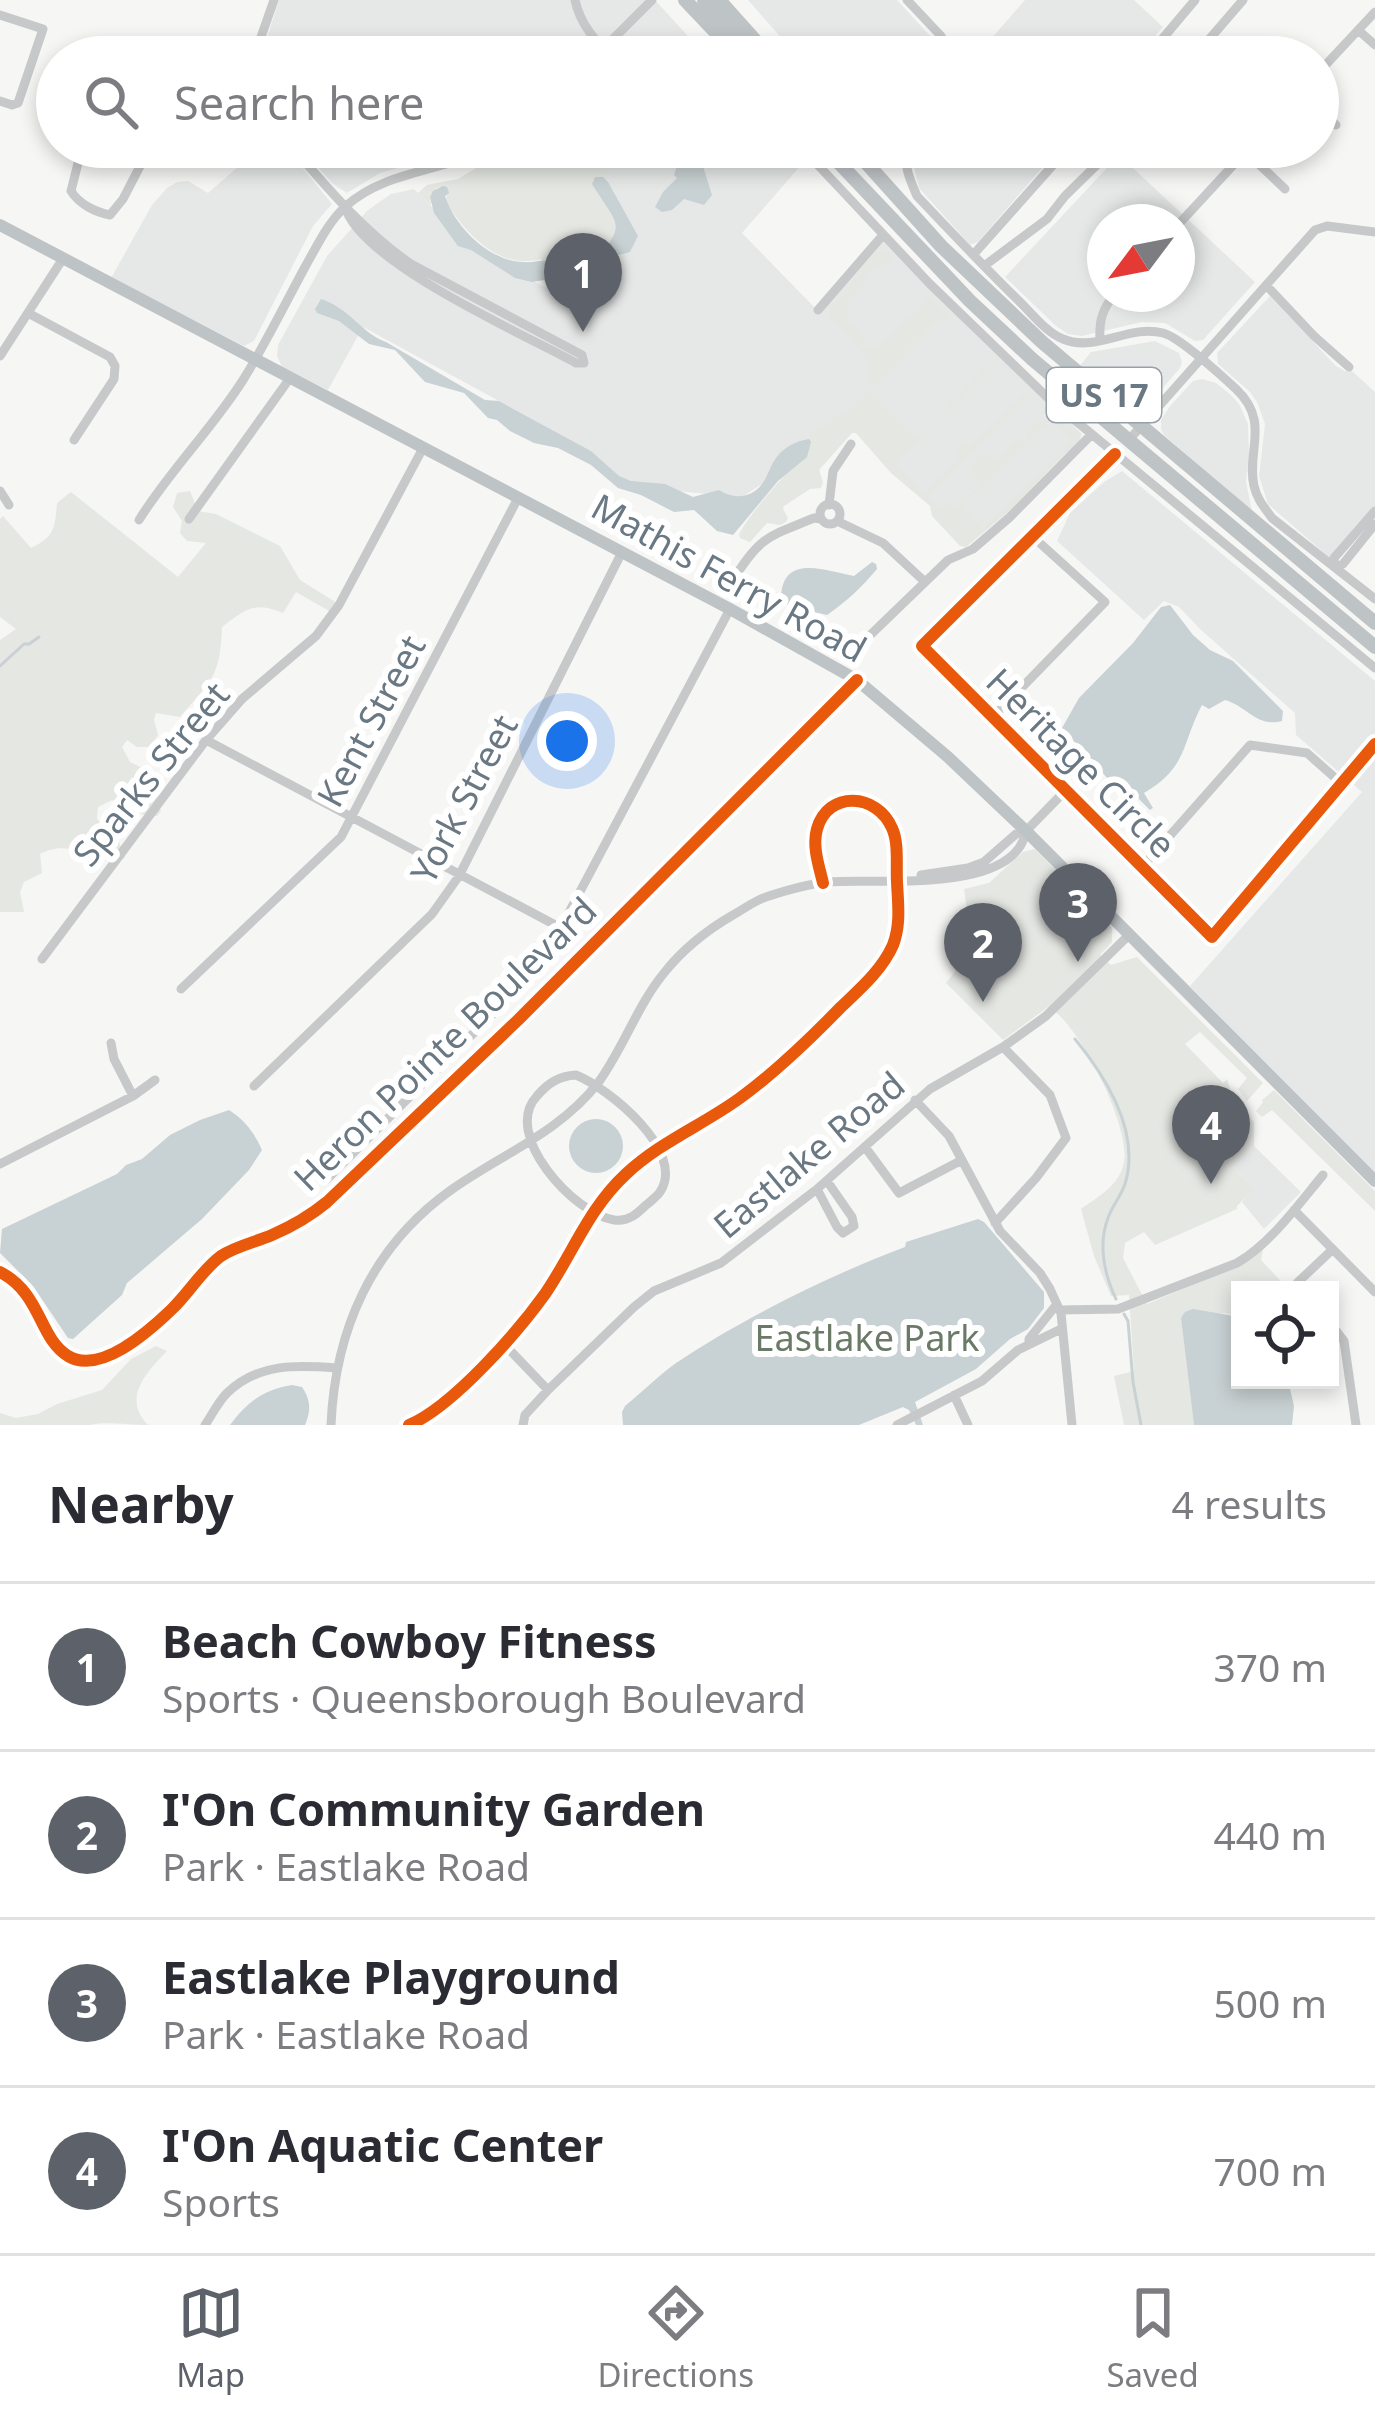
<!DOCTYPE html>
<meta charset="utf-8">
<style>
body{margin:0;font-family:"Noto Sans",sans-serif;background:#f7f7f7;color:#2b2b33}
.controls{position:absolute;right:36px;bottom:36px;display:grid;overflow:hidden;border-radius:0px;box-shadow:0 6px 18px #0003}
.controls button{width:108px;height:108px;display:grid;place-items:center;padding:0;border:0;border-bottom:3px solid #e1e1e2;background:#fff;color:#2b2b33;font:60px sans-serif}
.compass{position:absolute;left:1087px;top:204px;width:108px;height:108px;border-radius:50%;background:#fff;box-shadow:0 6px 18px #0003;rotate:238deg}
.you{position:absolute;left:567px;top:741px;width:42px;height:42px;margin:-30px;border:9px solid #fff;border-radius:50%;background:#1a73e8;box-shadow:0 0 0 18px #1a73e833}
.badge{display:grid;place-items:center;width:78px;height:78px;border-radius:50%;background:#5d6169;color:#fff;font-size:39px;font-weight:700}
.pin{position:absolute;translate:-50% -99px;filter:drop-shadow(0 3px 6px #0008)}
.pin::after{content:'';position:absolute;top:63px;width:42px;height:36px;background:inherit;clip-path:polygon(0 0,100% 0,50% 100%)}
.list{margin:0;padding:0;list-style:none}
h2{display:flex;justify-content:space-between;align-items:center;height:156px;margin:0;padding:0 48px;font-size:51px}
h2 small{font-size:39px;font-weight:400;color:#7c7c81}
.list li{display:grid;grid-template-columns:78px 1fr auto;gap:36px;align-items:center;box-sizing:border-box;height:168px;padding:0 48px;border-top:3px solid #e1e1e2}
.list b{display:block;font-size:45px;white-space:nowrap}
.list p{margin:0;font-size:39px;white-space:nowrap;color:#7c7c81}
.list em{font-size:39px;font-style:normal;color:#7c7c81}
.icon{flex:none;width:66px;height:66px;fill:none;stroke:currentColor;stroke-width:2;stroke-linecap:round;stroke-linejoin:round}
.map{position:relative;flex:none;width:1375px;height:1425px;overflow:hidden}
.search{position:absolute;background:#fff;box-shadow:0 6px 18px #0003;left:36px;right:36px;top:36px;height:132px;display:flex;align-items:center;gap:30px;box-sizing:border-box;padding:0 42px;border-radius:66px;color:#7c7c81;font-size:45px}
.sheet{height:828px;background:#fff}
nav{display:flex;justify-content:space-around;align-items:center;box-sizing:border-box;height:168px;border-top:3px solid #e1e1e2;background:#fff;font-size:33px;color:#7c7c81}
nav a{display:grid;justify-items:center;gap:6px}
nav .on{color:#5d6169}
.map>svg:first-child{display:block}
.built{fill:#e6e8e8;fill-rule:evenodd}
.green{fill:#e5e7e3}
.water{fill:#c8d1d3}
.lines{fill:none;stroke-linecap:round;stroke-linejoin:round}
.stream{stroke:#c8d1d3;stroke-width:3}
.minor{stroke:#c7c8c9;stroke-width:9}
.major{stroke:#bec3c6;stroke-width:12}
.highway{stroke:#bec3c6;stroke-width:14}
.cycleway-casing{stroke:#fff;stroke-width:20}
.cycleway{stroke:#e8590c;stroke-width:12}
.labels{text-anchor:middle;stroke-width:12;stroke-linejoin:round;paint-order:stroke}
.shield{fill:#fff;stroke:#96a0a8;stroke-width:3}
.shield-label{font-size:33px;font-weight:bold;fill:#697883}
.street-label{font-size:36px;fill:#697883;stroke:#fff}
.park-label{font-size:36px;fill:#6b7a67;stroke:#fff}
</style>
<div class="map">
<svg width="1375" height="1425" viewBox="0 0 1375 1425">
<rect width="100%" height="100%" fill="#f6f6f5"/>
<path class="built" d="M279,0H655L707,57H261Z
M748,0H897L933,39L941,57H798Z
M1025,0H1134L1163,27L1137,57H975Z
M261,147H286L332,204L313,226L254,341L244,346L111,278L152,205L167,188L177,182L188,181L208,193Z
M300,147H472L380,173L347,193L333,184Z
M575,147H801L809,156L742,233L817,310L883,235L1082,434L1079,442L966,542L846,415L762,484L742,497L630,487L604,470L591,451L363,327L328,390L282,367L277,356L278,345L327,256L368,210L391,194L414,189L474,249L563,297L579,272L609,289Z
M915,147H1060L978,242L970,245L919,188L914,166Z
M1119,155L1255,282L1203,340L1195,341L1165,323L1142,322L1082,336L1068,334L1056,326L1005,277ZM1105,222H1177V294H1105Z
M1270,296L1336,366L1345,371L1351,370L1375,392V508L1331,559L1268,504L1259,476L1265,424L1257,402L1250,392L1218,364L1217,353Z
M1155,341L1179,353L1182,362L1180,368L1142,412L1134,413L1078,368L1091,352Z
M1202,379L1216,383L1231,395L1239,404L1248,424L1249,453L1246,482L1252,512L1164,435L1161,429V420L1170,406L1193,381Z
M1122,471L1375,681V1176L1190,986L1362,792L1296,735L1295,713L1201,630L1179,607L1164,601L1144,620L1057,541L1070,513L1104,482Z
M1254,1146L1301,1192L1264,1229L1242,1202L1253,1188L1233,1168Z"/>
<path class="green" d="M511,147H585L603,177H595L592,185C616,223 620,217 606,262L630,252L609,290L586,276L579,264L573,268L575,274L568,282L554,288L546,285L544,280L555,270L541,259C499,270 467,235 446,202L447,187L437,188L430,197L431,206L418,193L427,185L458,179Z
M882,248L894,258L888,264C878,267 873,268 864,279L867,282L847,302L849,323L853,324L866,338L860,346L867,349L872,345L876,348L926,301L922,297L926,293L949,317L945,322L939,318L879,382L871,387L865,380L870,374L867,358L830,318L829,310L872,255Z
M992,359L995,362L896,464L924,493L959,459L955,453L965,443L969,446L1027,391L1037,401L1029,397L993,434L976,446L978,450L967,457L928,496L940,509L948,502L955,508L981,483L968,468L978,457L987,454L996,461L1015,442L1027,439V433L1038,422L1045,423L1046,417L1043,410L1046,407L1055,413L1054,416L962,507L982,528L1072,442L1056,424L1057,420L1060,419L1081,437L1013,508L966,547L960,546L932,516L930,506L891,473L856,433H852L819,470L823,482L821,488L810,489L784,506L783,509L788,518L786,522L780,525L767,523L750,542L740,538L739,534C756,504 785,476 808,450L811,442L808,433L822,428L843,411L846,414L867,391L917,439Z
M190,491L198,511L216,514L280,546L300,580L337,603L331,612L296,592L283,613C254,601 246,609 222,627C220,677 212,680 180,717L156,713L154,720L158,735L150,747H137L127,740L122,747L130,762L165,779L163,788L140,781L137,783L156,796L161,811L157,816L144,815L112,800L98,807L97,819L119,842L125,858C93,866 73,836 40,854L42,873L24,882L20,892L24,912H0V640L16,629L0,617V519L3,516L31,548C55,537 55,527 57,503L71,492L178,577L206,543L187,541L180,533L182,521L173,507L177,493Z
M1035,849L1112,928V942L1100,955L1111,965L1137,957L1263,1083L1247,1101L1238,1089L1247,1078L1200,1032L1185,1044L1223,1083L1227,1079L1234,1101L1254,1122V1146L1233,1168L1254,1189L1237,1206V1209L1155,1245L1144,1232L1125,1243L1123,1258L1147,1304L1235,1267L1263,1249L1261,1260L1289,1290H1240V1317L1225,1313L1181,1317L1194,1425H1124L1114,1376L1134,1371L1129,1295L1111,1296L1094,1256L1081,1209C1099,1196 1120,1185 1124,1162C1131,1128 1079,1022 1048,1007L1003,1040L946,983C977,947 970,933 964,889L989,883L1023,852Z
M1274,1090L1375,1191V1211L1272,1110L1262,1117L1256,1111L1263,1102L1262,1100Z
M156,1346L167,1351C146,1373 122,1398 148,1425C133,1425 100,1421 90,1425H0V1413L16,1418L38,1414L57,1404L102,1390L131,1359Z"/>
<path class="water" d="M673,147H708L701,160L712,195L704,205L684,199L672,210L662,212L655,207L663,192L677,178L674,175L676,169Z
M595,177H603L608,182L638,236L630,252L615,256L594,272L592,264C628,222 619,228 592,184Z
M443,186L447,187L449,193L445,196C455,227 489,261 523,262C534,263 542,259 552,261L555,270L544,280L532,282L515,278L471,250L458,246L434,213L430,197L433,191Z
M321,299C351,309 361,333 386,342L485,400L499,401L591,451L619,476L631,481L665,484L693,497L719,490C732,499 751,499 762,484C768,476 770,466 776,458C784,447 796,441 809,439L811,442L807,457L778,481L733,535L717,531L694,510L674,512L641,495L618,488L591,465L558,448L534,443L510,431L497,420L488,418L464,393L425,382L395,350L369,344L339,321L317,313L315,309Z
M872,562L876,564L877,569C862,587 846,602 827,615L789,606L781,600C781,551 828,572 854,576Z
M1170,605L1193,635L1210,650L1233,661L1283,711L1282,721C1257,728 1247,706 1225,700L1209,709L1202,705C1181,745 1188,767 1144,793L1153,808L1150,810L1136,796L1109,780L1062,728L1079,698L1133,643L1161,607Z
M229,1110C245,1120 255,1134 262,1150L249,1170L202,1219L127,1283L122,1295L73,1339L68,1338L33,1286L0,1253L2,1229L117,1174L126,1165L142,1159L170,1135L200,1120Z
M569 1146a27 27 0 1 1 54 0a27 27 0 1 1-54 0Z
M978,1219L984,1222L1044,1292V1308L1028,1329L1010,1339L976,1369L915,1402L923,1425H916L909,1410L903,1407L859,1425H623L622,1412L625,1406C642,1392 658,1376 676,1363C742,1319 830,1275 905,1247L906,1242Z
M1193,1309L1240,1317V1380H1288L1294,1406L1292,1425H1194L1181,1318L1185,1312Z
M292,1385L302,1387C311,1400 311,1411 305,1425H230C246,1403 264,1389 292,1385Z"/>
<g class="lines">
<path class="stream" d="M0,666L24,644H29L39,637
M1075,1039C1106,1077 1141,1132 1125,1184C1121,1196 1112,1206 1108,1218C1098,1244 1104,1274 1116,1299
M1124,1314L1128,1321L1133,1382L1141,1425"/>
<path class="minor" d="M575,0C580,24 595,40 611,57
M907,0L941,36L950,57
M0,15L43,29L18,103L12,105L0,101
M1358,30L1375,45
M222,57C232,41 241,44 258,48
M254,57L274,0
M595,57L652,0
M1147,57L1195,0
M1194,57L1243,0
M1318,73L1375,12
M1318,108L1336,125
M82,147L71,191C79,204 95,212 110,215L123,199L150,147
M292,147C329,190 365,232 411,264L582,355L584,363
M801,147L929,283L1048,398L1375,668
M907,147C903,165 910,180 917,196C951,232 985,268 1021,303C1033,315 1047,333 1063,339C1096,353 1129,324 1163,333C1179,337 1222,376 1236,389C1271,422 1246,451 1254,486C1257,499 1264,507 1272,518L1375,599
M1246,152L1285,189
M347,212C370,266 521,333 576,363H584
M1177,226L1250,147
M973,255L1069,147
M984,266L1047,219L1065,196L1115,147
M1266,285L1314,336L1349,367
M818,310L883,235
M28,313L110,357L115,366L114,379L74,440
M1100,340C1099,321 1102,309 1115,294
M0,356L62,260
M1128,441L1315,230L1327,226L1375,232
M1115,454L922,646L1212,937L1375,744
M0,491L9,505
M820 514a10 10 0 1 1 20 0a10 10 0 1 1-20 0Z
M829,505L833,471L851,444
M189,519L290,378
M139,520C170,470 212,429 243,380C266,343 285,304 305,267C317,246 328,222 346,206C386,170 444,172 489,147
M837,521L883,543L924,581
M1335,566L1334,558L1375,511
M1335,566L1343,564L1375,524
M735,577C761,535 771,536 814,518L821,519
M863,642L948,560L973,549L1010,517L1091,435
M993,717L1105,602L1032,536
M206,740L561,928
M1143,866L1250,745L1307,753L1342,784
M921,875L968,868L984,862L1016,834L1026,831L1066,790
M42,959L206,740L242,699L316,636L339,605L423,448
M181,989L341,837L518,498
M111,1043L114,1059L133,1096
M576,1075C608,1088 687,1151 660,1192C659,1194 648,1204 646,1205C637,1214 628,1222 614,1220C574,1214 501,1134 537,1096C548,1083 559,1076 576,1075Z
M254,1086L432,914L459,876L622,552
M915,1100L949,1136L1000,1231L1040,1273L1050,1289L1061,1313L1072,1425
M865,1147L899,1193L962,1160
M0,1164L133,1096L155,1080
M327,1179L540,967L730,609
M817,1189L837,1227L843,1233L854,1226L852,1217L827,1181
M1294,1210L1375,1292
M995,1223L1036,1178L1066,1138L1050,1095L1003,1047
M0,1272C42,1294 38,1337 68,1356C100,1375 148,1332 171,1310C189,1293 201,1271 221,1256C236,1246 256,1242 272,1235C293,1226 310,1216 327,1202L518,1020L857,680
M1298,1290L1297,1283L1333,1249
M1059,1310L1118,1309L1237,1263C1271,1243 1298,1205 1323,1175
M1330,1323L1344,1341L1356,1425
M503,1343L548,1390
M1029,1344V1339L1057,1304
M954,1395L968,1425
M205,1425C212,1415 218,1402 227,1393C258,1363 296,1365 336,1368
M331,1425C335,1331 371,1247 451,1190C500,1155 559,1133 598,1083C623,1049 637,1006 664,973C683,949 707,930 733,915C744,909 754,901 766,897C784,891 808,884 828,882C877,878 1015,895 1026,831
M409,1425C452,1407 517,1333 545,1294C573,1253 589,1208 626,1174C660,1142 703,1125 740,1098C777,1071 809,1040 841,1007C860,989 882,970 893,945C901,924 898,904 897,882C896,865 899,843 892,828C877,793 828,790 817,829C812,846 819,866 823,883
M523,1425L525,1415L548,1390L634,1307L654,1291L721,1263L817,1189L930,1089L1003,1047L1046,1016L1130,934
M897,1425L982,1381L1018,1350L1061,1329"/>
<path class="major" d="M0,225L730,609L857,680L948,757L1026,831L1375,1181"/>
<path class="highway" d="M685,0L739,57
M704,0L756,57
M719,0L770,57
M824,147L970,301L1032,359L1375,647
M852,147L941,246L1042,342L1375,623"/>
<g class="cycleway-casing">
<path id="cycleway" d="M1115,454L922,646L1212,937L1375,744
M0,1272C42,1294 38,1337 68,1356C100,1375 148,1332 171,1310C189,1293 201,1271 221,1256C236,1246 256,1242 272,1235C293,1226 310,1216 327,1202L518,1020L857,680
M409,1425C452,1407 517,1333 545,1294C573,1253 589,1208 626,1174C660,1142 703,1125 740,1098C777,1071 809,1040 841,1007C860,989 882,970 893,945C901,924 898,904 897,882C896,865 899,843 892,828C877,793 828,790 817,829C812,846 819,866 823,883"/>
</g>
<use href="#cycleway" class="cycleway"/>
</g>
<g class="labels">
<rect class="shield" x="1047" y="368" width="114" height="54" rx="9"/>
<g class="shield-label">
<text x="1104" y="407">US 17</text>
</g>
<g class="street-label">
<text transform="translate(729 578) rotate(29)" y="13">Mathis Ferry Road</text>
<text transform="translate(371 721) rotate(-62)" y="13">Kent Street</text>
<text transform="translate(1081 763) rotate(45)" y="13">Heritage Circle</text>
<text transform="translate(151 774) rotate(-51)" y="13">Sparks Street</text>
<text transform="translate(464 799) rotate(-62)" y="13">York Street</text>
<text transform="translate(445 1044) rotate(-44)" y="13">Heron Pointe Boulevard</text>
<text transform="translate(809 1155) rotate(-40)" y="13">Eastlake Road</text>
</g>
<g class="park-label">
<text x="867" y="1351">Eastlake Park</text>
</g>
</g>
</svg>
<div class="controls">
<button><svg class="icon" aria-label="locate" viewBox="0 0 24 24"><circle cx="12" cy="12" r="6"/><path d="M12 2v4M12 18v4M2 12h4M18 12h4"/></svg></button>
</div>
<svg class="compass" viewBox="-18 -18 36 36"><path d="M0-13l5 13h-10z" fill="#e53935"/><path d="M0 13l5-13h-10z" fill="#7c7c81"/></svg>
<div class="you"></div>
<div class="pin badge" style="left:583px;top:332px">1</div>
<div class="pin badge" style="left:983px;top:1002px">2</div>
<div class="pin badge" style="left:1078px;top:962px">3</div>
<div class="pin badge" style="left:1211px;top:1184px">4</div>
<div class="search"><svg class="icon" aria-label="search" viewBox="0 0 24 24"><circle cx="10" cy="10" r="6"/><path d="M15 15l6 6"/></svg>Search here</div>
</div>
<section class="sheet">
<h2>Nearby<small>4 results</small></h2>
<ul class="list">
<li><span class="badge">1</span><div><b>Beach Cowboy Fitness</b><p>Sports · Queensborough Boulevard</p></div><em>370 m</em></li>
<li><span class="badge">2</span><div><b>I'On Community Garden</b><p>Park · Eastlake Road</p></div><em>440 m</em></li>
<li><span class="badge">3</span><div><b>Eastlake Playground</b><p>Park · Eastlake Road</p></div><em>500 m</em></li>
<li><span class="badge">4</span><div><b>I'On Aquatic Center</b><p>Sports</p></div><em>700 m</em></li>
</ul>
</section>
<nav>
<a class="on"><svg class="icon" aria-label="map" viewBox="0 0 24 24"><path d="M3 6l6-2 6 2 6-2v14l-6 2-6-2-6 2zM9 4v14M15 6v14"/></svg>Map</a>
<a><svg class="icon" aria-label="directions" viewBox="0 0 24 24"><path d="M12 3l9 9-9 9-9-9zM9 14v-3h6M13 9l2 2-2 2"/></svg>Directions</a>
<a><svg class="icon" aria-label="saved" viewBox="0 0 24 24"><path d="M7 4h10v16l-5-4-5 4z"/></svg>Saved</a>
</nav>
